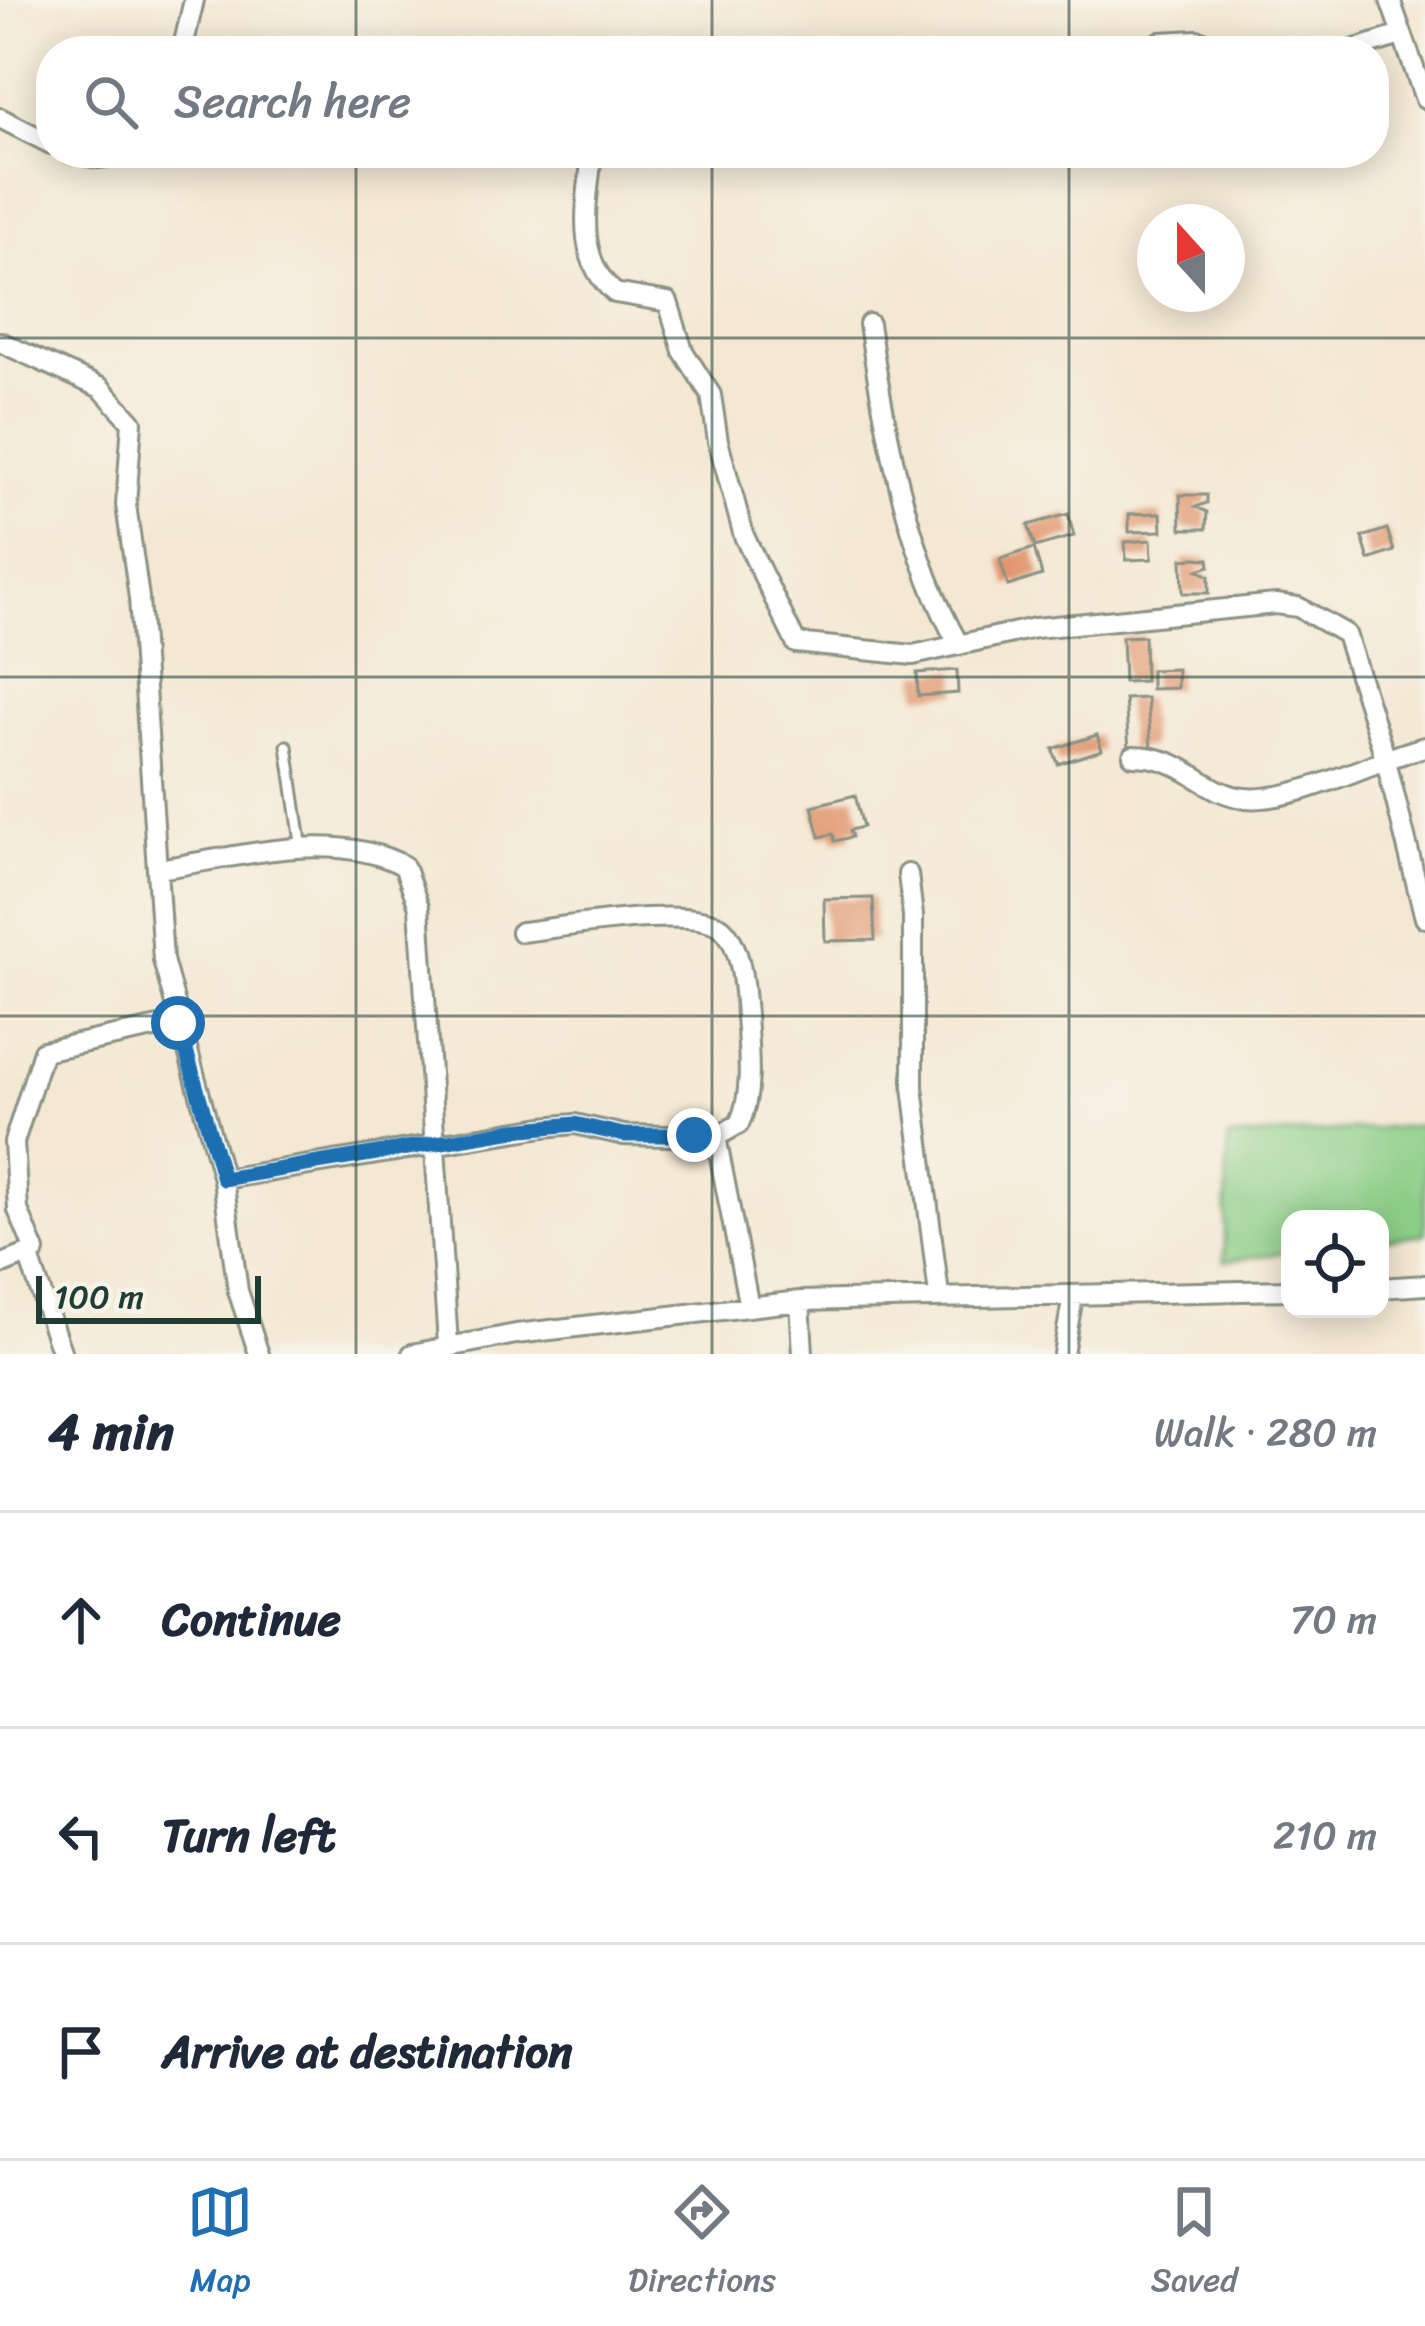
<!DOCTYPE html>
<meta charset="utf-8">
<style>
body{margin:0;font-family:Sriracha,sans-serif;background:#f6f6f7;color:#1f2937}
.controls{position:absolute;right:36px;bottom:36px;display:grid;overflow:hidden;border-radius:24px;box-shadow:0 6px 30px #0003}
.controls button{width:108px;height:108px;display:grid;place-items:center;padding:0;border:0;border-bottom:3px solid #e0e1e3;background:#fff;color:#1f2937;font:60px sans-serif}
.compass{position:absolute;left:1137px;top:204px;width:108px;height:108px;border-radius:50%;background:#fff;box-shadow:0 6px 30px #0003;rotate:339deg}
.scale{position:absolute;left:36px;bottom:30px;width:225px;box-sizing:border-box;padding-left:12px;border:6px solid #1f3d34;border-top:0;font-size:33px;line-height:42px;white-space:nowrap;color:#1f3d34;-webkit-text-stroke:9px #f7f3e8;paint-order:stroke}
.stop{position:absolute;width:36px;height:36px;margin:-27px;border:9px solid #1f6fb2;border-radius:50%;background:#fff}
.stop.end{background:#1f6fb2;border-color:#fff;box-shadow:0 3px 12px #0008}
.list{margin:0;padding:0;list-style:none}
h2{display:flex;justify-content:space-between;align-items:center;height:156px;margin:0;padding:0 48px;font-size:51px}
h2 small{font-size:39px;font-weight:400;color:#747a83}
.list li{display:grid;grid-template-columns:78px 1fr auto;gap:36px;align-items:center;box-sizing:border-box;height:216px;padding:0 48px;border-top:3px solid #e0e1e3}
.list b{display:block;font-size:45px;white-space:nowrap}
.list em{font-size:39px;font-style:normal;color:#747a83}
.icon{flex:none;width:66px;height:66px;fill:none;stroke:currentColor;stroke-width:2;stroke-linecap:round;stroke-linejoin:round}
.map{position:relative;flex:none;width:1425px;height:1354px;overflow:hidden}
.search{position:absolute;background:#fff;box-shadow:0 6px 30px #0003;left:36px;right:36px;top:36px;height:132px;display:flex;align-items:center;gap:30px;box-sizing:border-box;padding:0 42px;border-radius:48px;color:#747a83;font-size:45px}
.sheet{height:804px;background:#fff}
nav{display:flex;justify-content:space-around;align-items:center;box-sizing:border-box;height:168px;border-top:3px solid #e0e1e3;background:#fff;font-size:33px;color:#747a83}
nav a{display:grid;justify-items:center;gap:6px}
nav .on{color:#1f6fb2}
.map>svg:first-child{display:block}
.green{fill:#8bce87;stroke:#55865e;stroke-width:3}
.building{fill:#e1956d}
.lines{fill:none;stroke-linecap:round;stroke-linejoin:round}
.service-casing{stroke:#8a9284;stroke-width:15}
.minor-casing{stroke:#8a9284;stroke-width:24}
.service{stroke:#fff;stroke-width:9}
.minor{stroke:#fff;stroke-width:18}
.route{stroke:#1f6fb2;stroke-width:15}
.grid{fill:none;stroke:#1f3d34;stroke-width:3;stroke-opacity:0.55}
</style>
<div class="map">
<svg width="1425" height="1354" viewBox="0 0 1425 1354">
<rect width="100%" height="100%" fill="#f7f3e8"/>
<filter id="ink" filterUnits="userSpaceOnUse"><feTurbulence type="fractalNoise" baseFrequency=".00833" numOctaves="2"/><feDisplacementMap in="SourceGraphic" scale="24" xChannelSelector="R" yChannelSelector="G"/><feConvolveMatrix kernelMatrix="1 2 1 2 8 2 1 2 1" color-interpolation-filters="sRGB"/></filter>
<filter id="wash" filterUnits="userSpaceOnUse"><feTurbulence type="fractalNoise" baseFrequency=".004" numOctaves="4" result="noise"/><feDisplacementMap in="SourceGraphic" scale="48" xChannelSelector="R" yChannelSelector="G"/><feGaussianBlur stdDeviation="2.7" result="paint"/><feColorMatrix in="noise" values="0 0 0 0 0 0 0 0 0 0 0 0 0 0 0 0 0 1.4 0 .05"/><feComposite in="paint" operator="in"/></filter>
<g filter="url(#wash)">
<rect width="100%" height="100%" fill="#f4e8d3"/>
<path class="green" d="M1425,1125V1234L1380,1240V1219H1290V1252L1224,1261L1228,1138Z"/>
<g id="blocks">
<path class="building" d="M1180,495H1207V503L1196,507L1207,512L1206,529H1181Z
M1161,513L1162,531L1129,532V514Z
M1068,514L1074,536L1035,547L1028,525Z
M1387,529L1394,551L1369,560L1362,537Z
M1151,540L1152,559L1126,560L1125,542Z
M1034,548L1042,575L1008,586L1000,559Z
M1195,558L1209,559L1210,566L1198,570L1209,576V593H1183L1182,559Z
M1144,636L1145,681L1124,682L1122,637Z
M1177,669V688L1151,689V670Z
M957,670L958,693L918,696L917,673Z
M1147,698L1151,747L1129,749L1125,699Z
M1097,735L1102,750L1058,764L1053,749Z
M855,795L863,827L850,830L852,837L835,841L833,834L820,837L812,806Z
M873,898L875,940L825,941L824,899Z"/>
</g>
</g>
<g filter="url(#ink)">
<use href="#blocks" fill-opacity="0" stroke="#8a9284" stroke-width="3"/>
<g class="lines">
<g class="service-casing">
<path id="service" d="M287,746L302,849"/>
</g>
<g class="minor-casing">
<path id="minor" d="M1390,0L1425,99
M1160,42L1197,40L1235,51
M182,51L194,0
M1349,51L1401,35
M0,118L51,144
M70,153L98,158L138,153
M591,163C586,208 576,260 615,293L668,302L683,351L711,395L718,441L744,536L796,643L913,655L1035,628L1276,604L1298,607L1346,634L1385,757L1425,918
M869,324C885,430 906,551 959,645
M0,342L101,388L132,422L126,505L139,598L163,960L223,1179L238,1291L259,1354
M1133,756C1187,756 1203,794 1245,798C1297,803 1372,760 1425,747
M158,869C234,858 334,828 404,866L419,907L448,1344
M908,874L913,916V1087L939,1295
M521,932C559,928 695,904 722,928C742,946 744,989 746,1015C748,1049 754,1093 739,1124L716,1137
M223,1179L543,1127L575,1124L624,1135L716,1137L749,1307
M29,1257L62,1354
M0,1265L35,1251L18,1210L14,1142L43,1051L178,1023
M1380,1288L1425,1285
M800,1301L803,1354
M412,1354L516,1334L800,1301L1290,1290
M1063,1354L1073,1296"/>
</g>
<use href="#service" class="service"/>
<use href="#minor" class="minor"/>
</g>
</g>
<g class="lines" filter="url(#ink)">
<path class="route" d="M178,1023L223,1179L514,1130L575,1124L624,1135H694"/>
</g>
<path class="grid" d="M356,0V51M712,0V51M1069,0V51M356,153V1354M712,153V1354M1069,153V1354M0,338H1425M0,677H1425M0,1016H1425"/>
</svg>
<div class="controls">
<button><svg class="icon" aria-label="locate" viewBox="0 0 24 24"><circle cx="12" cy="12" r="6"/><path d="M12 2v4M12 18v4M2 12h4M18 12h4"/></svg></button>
</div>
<svg class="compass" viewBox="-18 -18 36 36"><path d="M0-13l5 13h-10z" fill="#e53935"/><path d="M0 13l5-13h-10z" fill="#747a83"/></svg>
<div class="scale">100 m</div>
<div class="stop" style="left:178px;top:1023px"></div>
<div class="stop end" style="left:694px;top:1135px"></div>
<div class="search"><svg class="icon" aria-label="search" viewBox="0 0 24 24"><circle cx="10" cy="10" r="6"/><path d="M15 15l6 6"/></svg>Search here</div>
</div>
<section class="sheet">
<h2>4 min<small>Walk · 280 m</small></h2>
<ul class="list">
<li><svg class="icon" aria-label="ahead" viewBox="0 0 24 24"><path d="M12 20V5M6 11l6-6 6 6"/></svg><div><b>Continue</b></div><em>70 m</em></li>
<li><svg class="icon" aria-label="left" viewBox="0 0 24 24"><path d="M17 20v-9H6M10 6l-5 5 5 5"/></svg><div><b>Turn left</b></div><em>210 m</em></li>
<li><svg class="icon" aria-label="arrive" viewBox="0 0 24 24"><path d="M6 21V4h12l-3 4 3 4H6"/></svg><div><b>Arrive at destination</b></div></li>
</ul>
</section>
<nav>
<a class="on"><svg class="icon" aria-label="map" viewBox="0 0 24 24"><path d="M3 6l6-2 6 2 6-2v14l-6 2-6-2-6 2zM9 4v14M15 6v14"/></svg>Map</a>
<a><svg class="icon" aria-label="directions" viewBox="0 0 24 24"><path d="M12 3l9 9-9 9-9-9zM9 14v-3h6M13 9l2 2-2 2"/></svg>Directions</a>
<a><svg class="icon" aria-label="saved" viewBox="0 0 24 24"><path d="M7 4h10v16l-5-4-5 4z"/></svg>Saved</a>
</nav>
